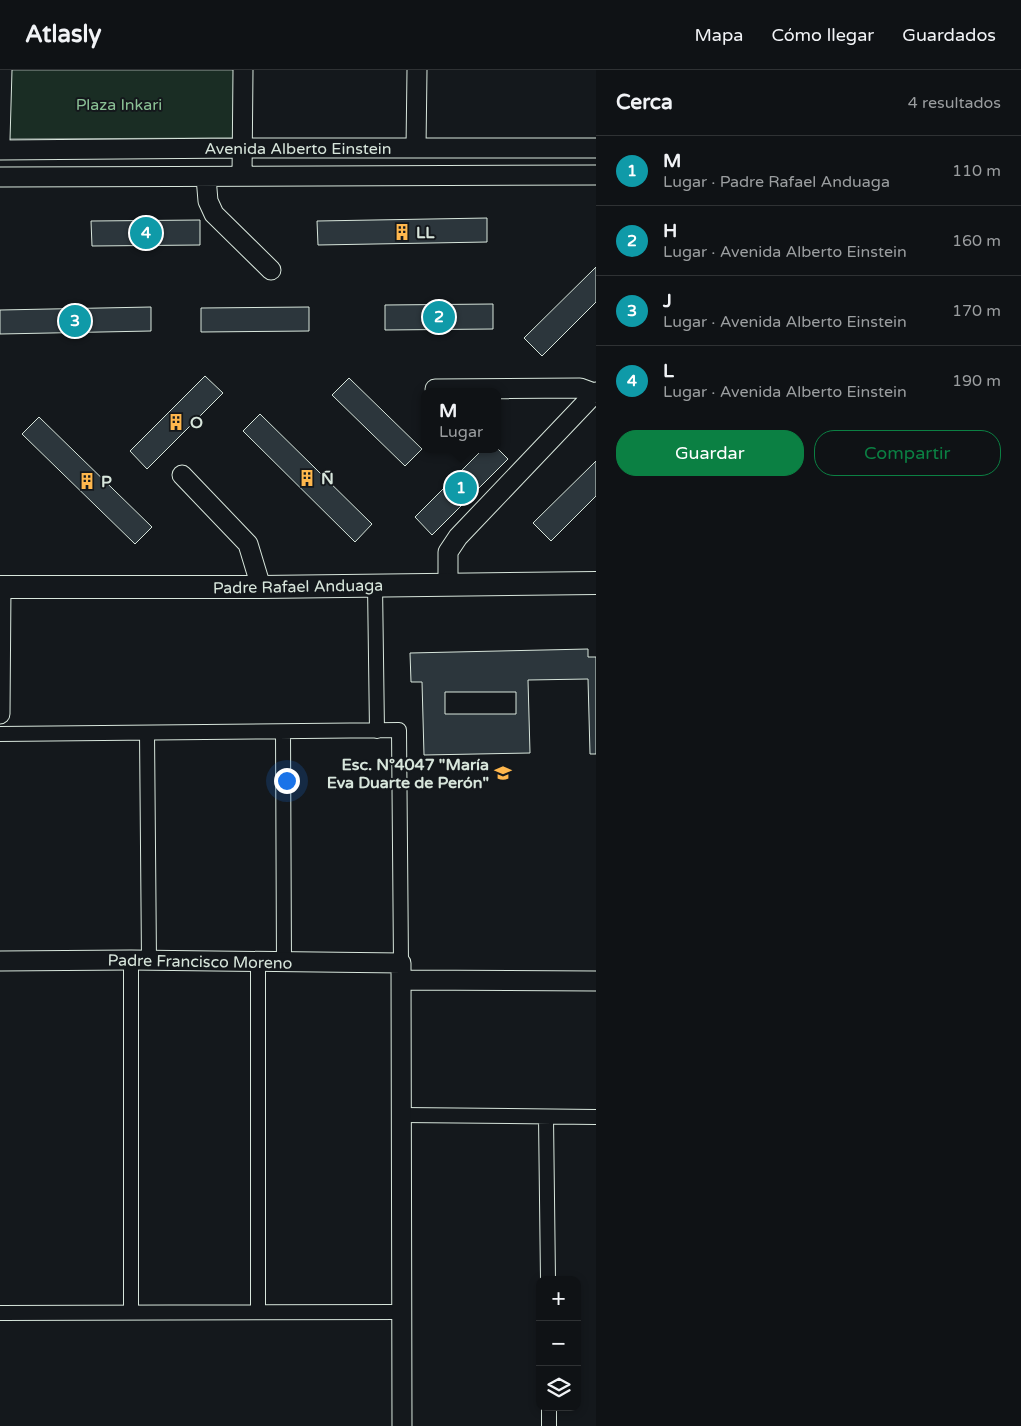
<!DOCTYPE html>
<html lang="es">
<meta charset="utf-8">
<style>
body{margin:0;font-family:"Varela Round",sans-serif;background:#1d2022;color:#f1f3f6}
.controls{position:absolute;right:15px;bottom:15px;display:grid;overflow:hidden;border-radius:10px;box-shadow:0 2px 8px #0003}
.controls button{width:45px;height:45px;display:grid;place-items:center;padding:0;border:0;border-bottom:1px solid #2f3234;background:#0f1215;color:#f1f3f6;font:25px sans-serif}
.you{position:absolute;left:286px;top:710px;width:18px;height:18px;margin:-12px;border:4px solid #fff;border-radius:50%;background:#1a73e8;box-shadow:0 0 0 8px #1a73e833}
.badge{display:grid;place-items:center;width:32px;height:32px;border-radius:50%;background:#0b8043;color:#fff;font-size:16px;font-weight:700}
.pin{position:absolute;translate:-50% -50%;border:2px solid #fff;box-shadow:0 1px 5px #0006}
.popup{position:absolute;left:421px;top:318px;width:80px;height:65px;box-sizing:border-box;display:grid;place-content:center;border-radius:10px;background:#0f1215;filter:drop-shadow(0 1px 4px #0005);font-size:16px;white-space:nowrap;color:#9b9ea0}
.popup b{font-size:19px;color:#f1f3f6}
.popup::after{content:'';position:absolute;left:50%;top:100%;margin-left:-10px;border:10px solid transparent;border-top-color:#0f1215}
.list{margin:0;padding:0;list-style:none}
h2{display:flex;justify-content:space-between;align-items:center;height:65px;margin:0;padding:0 20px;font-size:21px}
h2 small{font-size:16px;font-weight:400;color:#9b9ea0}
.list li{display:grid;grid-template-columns:32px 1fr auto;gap:15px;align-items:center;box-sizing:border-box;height:70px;padding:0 20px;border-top:1px solid #2f3234}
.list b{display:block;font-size:19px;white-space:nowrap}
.list p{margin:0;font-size:16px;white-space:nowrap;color:#9b9ea0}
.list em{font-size:16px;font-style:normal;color:#9b9ea0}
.actions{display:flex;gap:10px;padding:15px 20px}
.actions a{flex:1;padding:11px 0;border:1px solid #0b8043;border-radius:20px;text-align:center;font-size:18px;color:#0b8043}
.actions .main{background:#0b8043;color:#fff}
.icon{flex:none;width:28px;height:28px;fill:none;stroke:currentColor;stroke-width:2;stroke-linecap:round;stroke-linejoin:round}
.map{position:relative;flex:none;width:596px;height:1356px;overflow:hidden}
header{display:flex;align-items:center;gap:30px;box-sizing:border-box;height:70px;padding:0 25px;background:#0f1215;border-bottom:1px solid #2f3234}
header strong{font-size:24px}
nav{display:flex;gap:28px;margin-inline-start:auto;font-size:18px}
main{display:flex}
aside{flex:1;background:#0f1215}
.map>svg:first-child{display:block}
.green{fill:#1a2d24;stroke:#939e99}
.building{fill:#2c363c;stroke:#d8e6dc;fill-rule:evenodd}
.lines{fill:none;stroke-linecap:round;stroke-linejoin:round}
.pedestrian-casing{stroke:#d8e6dc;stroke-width:16}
.minor-casing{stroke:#d8e6dc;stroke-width:21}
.tertiary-casing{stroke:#d8e6dc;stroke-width:24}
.pedestrian{stroke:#14181c;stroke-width:14}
.minor{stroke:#14181c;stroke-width:19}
.tertiary{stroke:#14181c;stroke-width:22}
.labels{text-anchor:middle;stroke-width:4;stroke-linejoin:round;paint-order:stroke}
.park-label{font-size:16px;fill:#8ac095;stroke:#14181c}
.street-label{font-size:16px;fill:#d8e6dc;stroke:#14181c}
.poi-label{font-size:16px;font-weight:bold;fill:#d8e6dc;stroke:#14181c;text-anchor:start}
</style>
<header>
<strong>Atlasly</strong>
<nav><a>Mapa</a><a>Cómo llegar</a><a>Guardados</a></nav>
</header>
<main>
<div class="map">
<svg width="596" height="1356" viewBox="0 0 596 1356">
<rect width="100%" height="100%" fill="#14181c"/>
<path class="green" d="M1,0H237V68L0,69Z"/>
<path class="building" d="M487,148V172L318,175L317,151Z
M200,150V175L92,176L91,151Z
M596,197V232L542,286L524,268Z
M493,234V259L385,260V235Z
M151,237V261L0,264V240Z
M309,237V261L201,262V238Z
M205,306L223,323L147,399L130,381Z
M349,308L422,379L405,396L332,325Z
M260,344L372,454L355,472L243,361Z
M39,347L152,457L135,474L22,364Z
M497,378L508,389L432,465L415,447L483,379Z
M596,391V426L551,471L533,453Z
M588,579V587H596V684H590L588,609L528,610L530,683L424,685L422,612H411L410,583ZM445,622H516V644H445Z"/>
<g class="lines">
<g class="pedestrian-casing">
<path id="pedestrian" d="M375,515L377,661
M283,662L284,892
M147,663L149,890
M0,664L399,660L401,893
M258,892V1242
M403,1045L596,1047
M546,1047L548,1210
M131,1242V890
M0,1243L403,1242
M549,1337V1356"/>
</g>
<g class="minor-casing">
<path id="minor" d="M0,70L2,0
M416,78L417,0
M0,80L242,78H596
M242,106L243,0
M0,107L596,105
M206,107L208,131L214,144L271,200
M435,319L580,318L594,323
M182,405L248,474L261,517
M448,515V482L458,467L596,322
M0,644L1,517
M0,891L131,890L401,893L402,1356
M401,910L596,911"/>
</g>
<g class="tertiary-casing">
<path id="tertiary" d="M0,517H261L596,513"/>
</g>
<use href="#pedestrian" class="pedestrian"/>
<use href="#minor" class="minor"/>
<use href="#tertiary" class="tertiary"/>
</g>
<defs>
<g id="building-bare" transform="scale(1.35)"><path d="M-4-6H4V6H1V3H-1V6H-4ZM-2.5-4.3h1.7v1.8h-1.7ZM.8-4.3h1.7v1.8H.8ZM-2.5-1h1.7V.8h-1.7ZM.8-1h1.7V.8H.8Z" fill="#ffb74d" stroke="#14181c" stroke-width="2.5" paint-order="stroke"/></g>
<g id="school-bare" transform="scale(1.35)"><path d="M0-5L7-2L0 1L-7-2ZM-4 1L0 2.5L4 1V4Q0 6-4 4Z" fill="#ffb74d" stroke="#14181c" stroke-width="2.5" paint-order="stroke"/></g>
</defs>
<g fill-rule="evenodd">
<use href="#building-bare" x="402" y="162"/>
<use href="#building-bare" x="176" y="352"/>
<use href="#building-bare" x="307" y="408"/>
<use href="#building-bare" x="87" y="411"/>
<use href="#school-bare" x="503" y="703"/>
</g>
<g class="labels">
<g class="park-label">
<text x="119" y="40">Plaza Inkari</text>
</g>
<g class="street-label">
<text x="298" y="84">Avenida Alberto Einstein</text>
<text transform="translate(298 516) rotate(-1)" y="6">Padre Rafael Anduaga</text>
<text transform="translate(200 891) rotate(1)" y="6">Padre Francisco Moreno</text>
</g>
<g class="poi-label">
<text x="416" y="168">LL</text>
<text x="190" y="358">O</text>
<text x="321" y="414">Ñ</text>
<text x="101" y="417">P</text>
<text x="489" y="700" text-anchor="end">Esc. N°4047 "María<tspan x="489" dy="18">Eva Duarte de Perón"</tspan></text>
</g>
</g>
</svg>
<div class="controls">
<button>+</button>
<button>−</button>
<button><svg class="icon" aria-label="layers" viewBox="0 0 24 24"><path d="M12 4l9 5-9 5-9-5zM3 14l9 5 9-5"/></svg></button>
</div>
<div class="you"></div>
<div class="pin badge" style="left:461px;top:418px;background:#0f9aa8">1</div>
<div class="popup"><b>M</b>Lugar</div>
<div class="pin badge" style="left:439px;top:247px;background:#0f9aa8">2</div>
<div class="pin badge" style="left:75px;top:251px;background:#0f9aa8">3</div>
<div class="pin badge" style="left:146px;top:163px;background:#0f9aa8">4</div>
</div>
<aside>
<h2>Cerca<small>4 resultados</small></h2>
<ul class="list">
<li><span class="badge" style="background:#0f9aa8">1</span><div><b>M</b><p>Lugar · Padre Rafael Anduaga</p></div><em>110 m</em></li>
<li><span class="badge" style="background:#0f9aa8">2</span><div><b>H</b><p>Lugar · Avenida Alberto Einstein</p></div><em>160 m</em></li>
<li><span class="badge" style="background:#0f9aa8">3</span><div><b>J</b><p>Lugar · Avenida Alberto Einstein</p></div><em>170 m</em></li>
<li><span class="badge" style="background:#0f9aa8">4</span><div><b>L</b><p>Lugar · Avenida Alberto Einstein</p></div><em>190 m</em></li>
</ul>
<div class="actions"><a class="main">Guardar</a><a>Compartir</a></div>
</aside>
</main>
